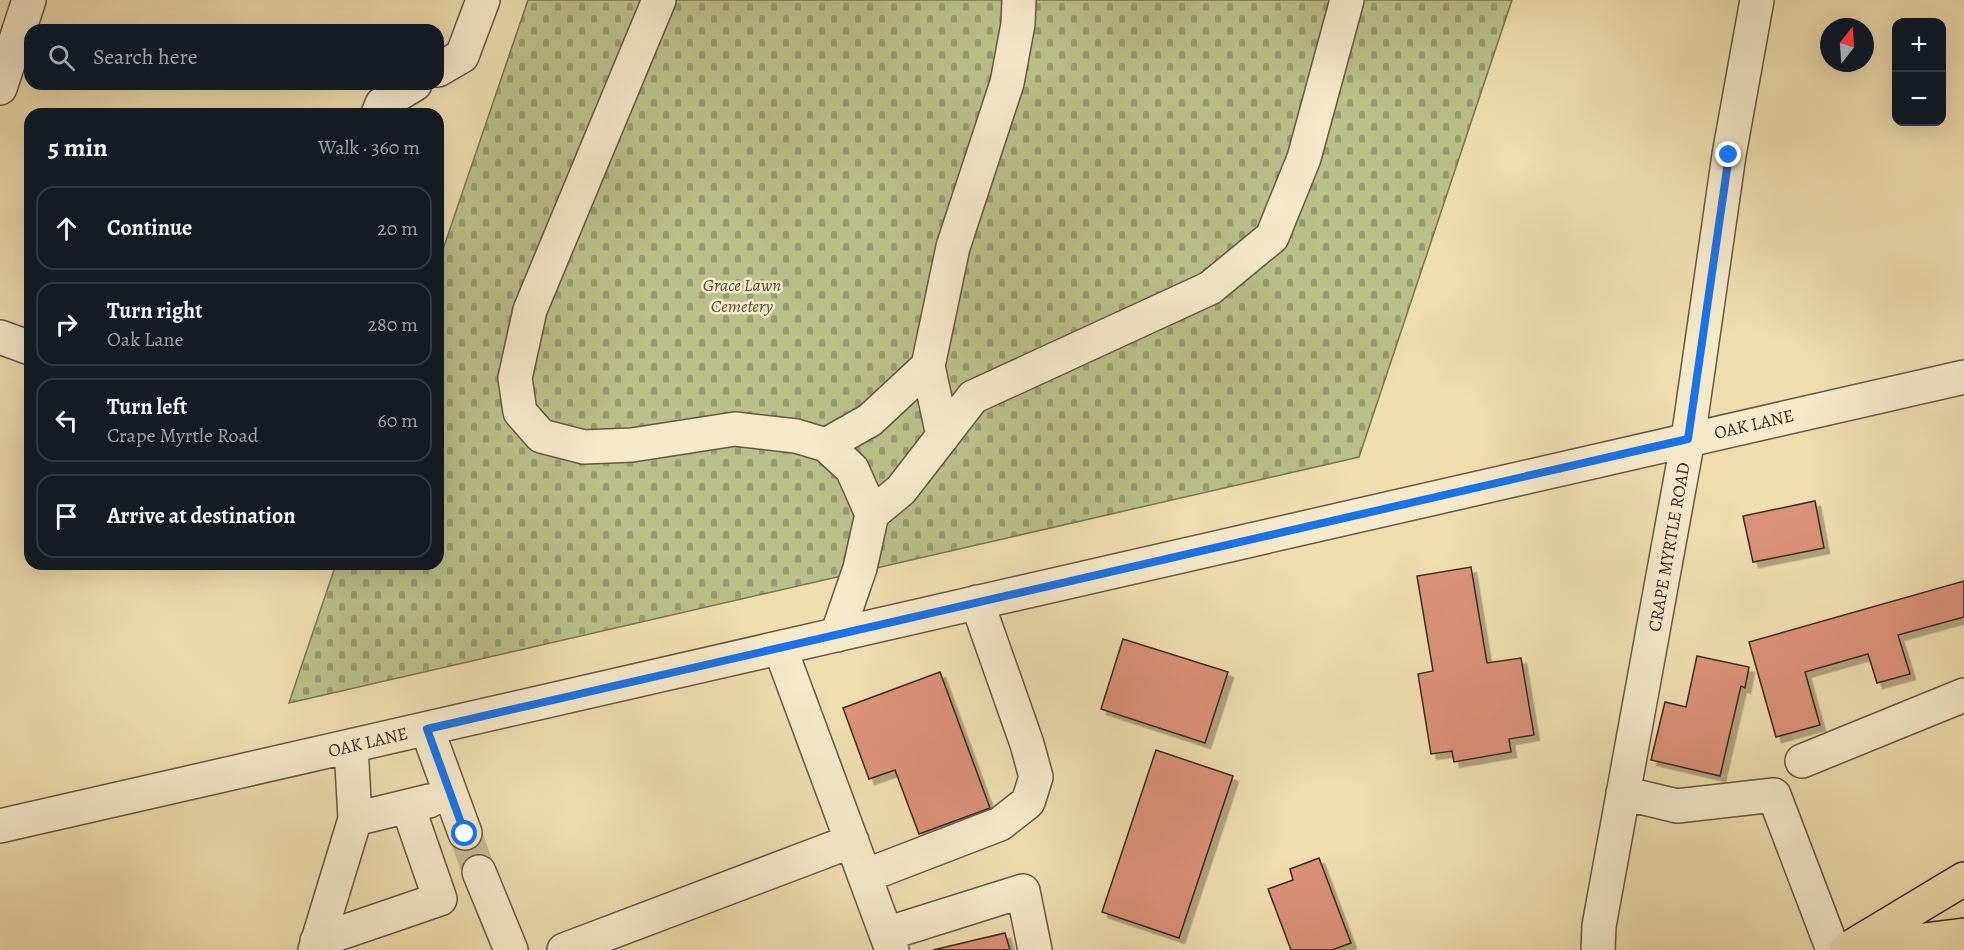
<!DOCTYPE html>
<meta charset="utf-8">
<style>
body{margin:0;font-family:Alegreya,serif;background:#20242c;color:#f1f3f6}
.controls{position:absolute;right:18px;top:18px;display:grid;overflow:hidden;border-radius:12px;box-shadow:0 6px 24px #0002}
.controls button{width:54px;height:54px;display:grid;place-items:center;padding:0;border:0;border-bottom:2px solid #363941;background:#171b24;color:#f1f3f6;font:30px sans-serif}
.compass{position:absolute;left:1820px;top:18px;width:54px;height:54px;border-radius:50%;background:#171b24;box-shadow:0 6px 24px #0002;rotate:17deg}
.stop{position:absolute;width:18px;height:18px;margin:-14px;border:4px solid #1a73e8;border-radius:50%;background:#fff}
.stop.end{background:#1a73e8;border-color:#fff;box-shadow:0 2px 6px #0008}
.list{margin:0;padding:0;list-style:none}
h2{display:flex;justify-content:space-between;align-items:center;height:78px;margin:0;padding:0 24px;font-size:26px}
h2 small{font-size:20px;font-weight:400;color:#9ea1a6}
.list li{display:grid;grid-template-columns:39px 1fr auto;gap:18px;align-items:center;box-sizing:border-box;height:84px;margin:0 12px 12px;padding:0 12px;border:2px solid #363941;border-radius:18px}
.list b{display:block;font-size:22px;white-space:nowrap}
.list p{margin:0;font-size:20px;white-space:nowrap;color:#9ea1a6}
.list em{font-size:20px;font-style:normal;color:#9ea1a6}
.icon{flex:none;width:33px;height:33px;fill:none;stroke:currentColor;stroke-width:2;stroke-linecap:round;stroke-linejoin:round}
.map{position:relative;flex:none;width:1964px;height:950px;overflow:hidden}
.search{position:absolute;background:#171b24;box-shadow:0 6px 24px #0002;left:24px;top:24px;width:420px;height:66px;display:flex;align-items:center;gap:15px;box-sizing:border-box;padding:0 21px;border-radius:18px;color:#9ea1a6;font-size:22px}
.panel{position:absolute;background:#171b24;box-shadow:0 6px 24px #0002;left:24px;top:108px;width:420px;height:462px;border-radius:18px}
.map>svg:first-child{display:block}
.cemetery{fill:url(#cemetery-stones);stroke:#7a7556;stroke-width:1.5}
.building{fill:#db9178;stroke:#392a22;stroke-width:1.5;filter:url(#shadow)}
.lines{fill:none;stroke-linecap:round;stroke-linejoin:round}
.minor-tunnel{stroke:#cbb992;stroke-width:33;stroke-dasharray:33 16;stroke-linecap:butt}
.minor-casing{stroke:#665745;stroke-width:36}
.major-casing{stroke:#392a22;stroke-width:36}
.minor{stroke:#f5e9ca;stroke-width:33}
.major{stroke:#efddae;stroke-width:33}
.route{stroke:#1a73e8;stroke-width:8}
.labels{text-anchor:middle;stroke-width:5;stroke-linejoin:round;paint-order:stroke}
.park-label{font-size:18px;font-style:italic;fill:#59503c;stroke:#f5e9ca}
.street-label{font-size:18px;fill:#392a22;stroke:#f5e9ca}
</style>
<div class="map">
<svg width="1964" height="950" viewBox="0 0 1964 950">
<defs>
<pattern id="cemetery-stones" width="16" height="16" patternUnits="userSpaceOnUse" patternTransform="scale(1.5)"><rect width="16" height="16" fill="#bac089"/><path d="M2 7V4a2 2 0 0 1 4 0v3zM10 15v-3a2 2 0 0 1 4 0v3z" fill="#989c70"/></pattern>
<filter id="shadow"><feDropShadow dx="5.5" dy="5.5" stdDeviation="0" flood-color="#0004"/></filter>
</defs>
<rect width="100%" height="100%" fill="#efddae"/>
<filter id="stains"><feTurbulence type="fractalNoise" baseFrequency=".00333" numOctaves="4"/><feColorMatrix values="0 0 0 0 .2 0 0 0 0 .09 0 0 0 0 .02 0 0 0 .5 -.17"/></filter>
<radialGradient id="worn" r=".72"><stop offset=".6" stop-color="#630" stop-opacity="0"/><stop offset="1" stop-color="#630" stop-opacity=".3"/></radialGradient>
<path class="cemetery" d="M528,0H1512L1359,457L289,703L336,564H438V264Z"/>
<path class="building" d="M1815,501L1824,548L1753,562L1743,516Z
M1471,567L1487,663L1521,658L1534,735L1509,739L1511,752L1454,762L1452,751L1431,754L1418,674L1433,671L1417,576Z
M1964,581V617L1898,635L1910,674L1877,683L1868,654L1805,672L1820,725L1776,737L1749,642Z
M1123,639L1228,672L1205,743L1101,709Z
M1697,656L1749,667L1745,688L1741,686L1720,776L1651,760L1665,702L1686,707Z
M940,672L990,808L919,834L895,770L869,779L843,708Z
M1156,750L1233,776L1179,938L1102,912Z
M1319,858L1351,943L1332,950H1291L1268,889L1293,880L1290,869Z
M1005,933L1010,950H933Z"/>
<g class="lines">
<path class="minor-tunnel" d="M465,833L479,872"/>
<g class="minor-casing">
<path id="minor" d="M659,0L530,310L515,378L520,412L541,436L584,447L632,445L735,429L796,436L826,445L852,469L872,514L860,568L837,635
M438,70L462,56L483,0
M0,88L29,0
M378,114L382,104L415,84
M0,337L30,348
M943,436L928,366L953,247L1007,83L1018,24L1019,0
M826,445L870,420L928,366
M872,514L901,490L973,397L1210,288L1272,237L1304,158L1347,0
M780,648L892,950
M427,729L465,833
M1802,761L1964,695
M1623,793L1677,806L1774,795L1833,950
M355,819L429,801
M0,826L1964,377
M479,872L511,950
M865,876L1000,824L1028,802L1036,777L1027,744L977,602
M886,934L1023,891L1035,950
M317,941L440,899L408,807
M315,950L355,819L351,746
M564,950L852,841
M1598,950L1599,926L1688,439L1729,155L1757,0"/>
</g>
<g class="major-casing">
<path id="major" d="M1860,948L1964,935
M1846,950L1964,879"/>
</g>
<use href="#minor" class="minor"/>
<use href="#major" class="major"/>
</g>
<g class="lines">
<path class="route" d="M465,834L427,729L1688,439L1729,155"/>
</g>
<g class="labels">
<g class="park-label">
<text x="742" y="291">Grace Lawn<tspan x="742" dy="21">Cemetery</tspan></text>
</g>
<g class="street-label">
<text transform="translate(1754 424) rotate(-13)" y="6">OAK LANE</text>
<text transform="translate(1669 547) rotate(-80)" y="6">CRAPE MYRTLE ROAD</text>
<text transform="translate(368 742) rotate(-13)" y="6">OAK LANE</text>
</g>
</g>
<rect width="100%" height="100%" filter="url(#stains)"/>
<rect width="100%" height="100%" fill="url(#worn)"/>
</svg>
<div class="controls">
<button>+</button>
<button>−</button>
</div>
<svg class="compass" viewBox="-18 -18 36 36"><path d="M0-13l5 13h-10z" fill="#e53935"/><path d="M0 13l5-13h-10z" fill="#9ea1a6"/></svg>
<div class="stop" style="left:465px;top:834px"></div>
<div class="stop end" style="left:1729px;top:155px"></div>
<div class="search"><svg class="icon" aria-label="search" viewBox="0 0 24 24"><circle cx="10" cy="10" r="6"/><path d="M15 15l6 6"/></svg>Search here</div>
<section class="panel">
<h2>5 min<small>Walk · 360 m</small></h2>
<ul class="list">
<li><svg class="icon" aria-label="ahead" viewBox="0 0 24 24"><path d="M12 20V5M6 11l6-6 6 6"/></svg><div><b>Continue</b></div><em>20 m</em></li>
<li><svg class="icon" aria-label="right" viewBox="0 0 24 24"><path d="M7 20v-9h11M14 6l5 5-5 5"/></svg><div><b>Turn right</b><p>Oak Lane</p></div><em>280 m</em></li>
<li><svg class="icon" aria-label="left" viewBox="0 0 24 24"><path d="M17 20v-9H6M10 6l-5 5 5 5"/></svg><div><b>Turn left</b><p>Crape Myrtle Road</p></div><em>60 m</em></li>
<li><svg class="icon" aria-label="arrive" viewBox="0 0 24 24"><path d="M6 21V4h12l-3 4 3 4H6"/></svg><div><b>Arrive at destination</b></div></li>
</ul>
</section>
</div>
